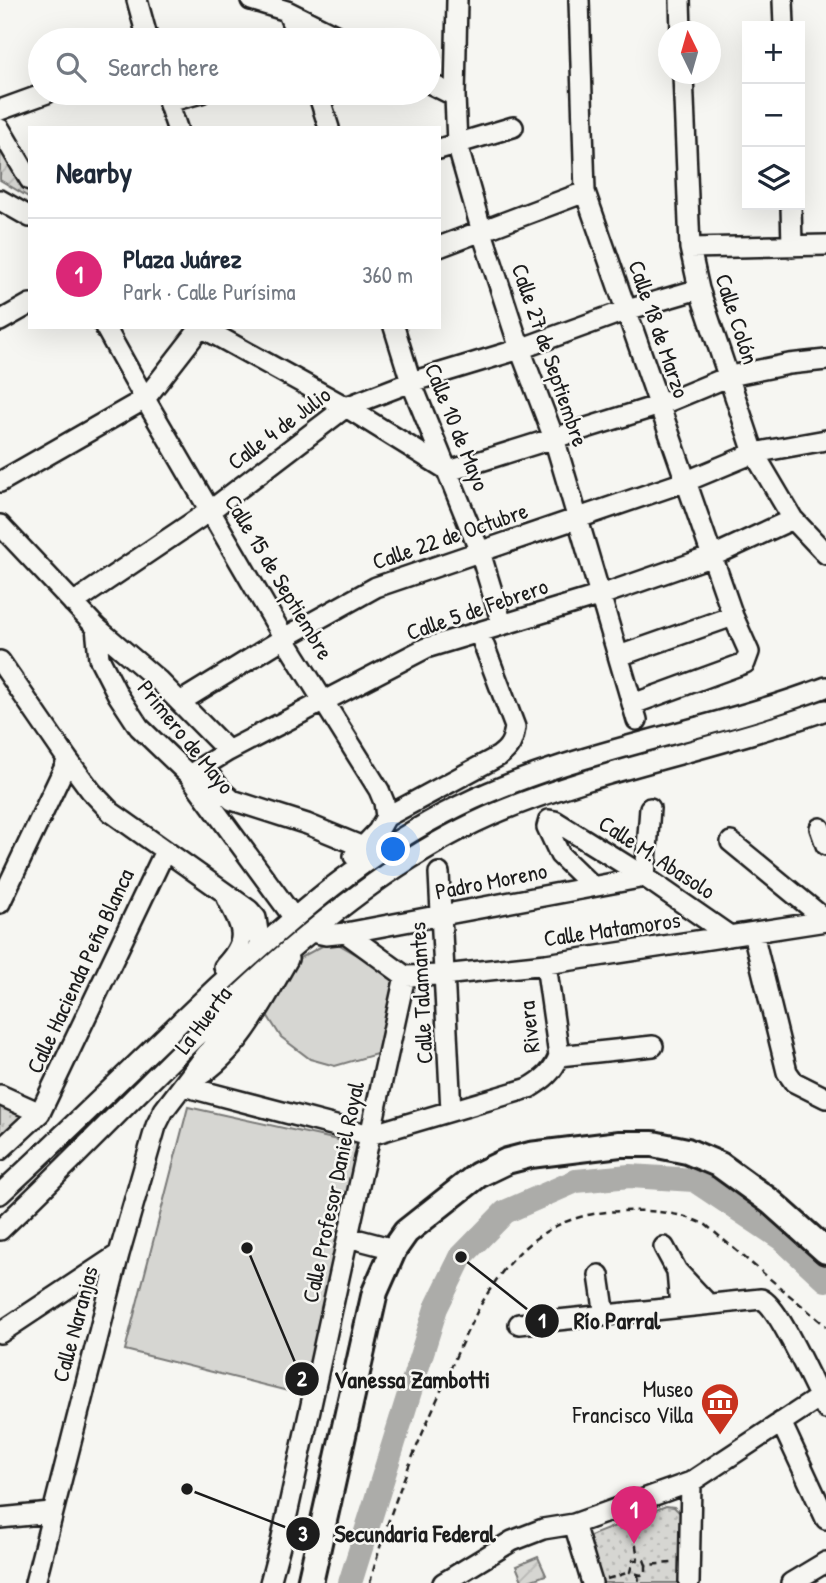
<!DOCTYPE html>
<meta charset="utf-8">
<style>
body{margin:0;font-family:"Patrick Hand",sans-serif;background:#f6f6f7;color:#1f2937}
.controls{position:absolute;right:21px;top:21px;display:grid;overflow:hidden;border-radius:0px;box-shadow:0 7px 28px #0002}
.controls button{width:63px;height:63px;display:grid;place-items:center;padding:0;border:0;border-bottom:2px solid #e0e1e3;background:#fff;color:#1f2937;font:35px sans-serif}
.compass{position:absolute;left:658px;top:21px;width:63px;height:63px;border-radius:50%;background:#fff;box-shadow:0 7px 28px #0002;rotate:355deg}
.you{position:absolute;left:394px;top:850px;width:24px;height:24px;margin:-18px;border:5px solid #fff;border-radius:50%;background:#1a73e8;box-shadow:0 0 0 10px #1a73e833}
.badge{display:grid;place-items:center;width:46px;height:46px;border-radius:50%;background:#db2777;color:#fff;font-size:23px;font-weight:700}
.pin{position:absolute;translate:-50% -58px;filter:drop-shadow(0 2px 4px #0008)}
.pin::after{content:'';position:absolute;top:37px;width:24px;height:21px;background:inherit;clip-path:polygon(0 0,100% 0,50% 100%)}
.list{margin:0;padding:0;list-style:none}
h2{display:flex;justify-content:space-between;align-items:center;height:91px;margin:0;padding:0 28px;font-size:30px}
h2 small{font-size:23px;font-weight:400;color:#747a83}
.list li{display:grid;grid-template-columns:46px 1fr auto;gap:21px;align-items:center;box-sizing:border-box;height:112px;padding:0 28px;border-top:2px solid #e0e1e3}
.list b{display:block;font-size:26px;white-space:nowrap}
.list p{margin:0;font-size:23px;white-space:nowrap;color:#747a83}
.list em{font-size:23px;font-style:normal;color:#747a83}
.icon{flex:none;width:38px;height:38px;fill:none;stroke:currentColor;stroke-width:2;stroke-linecap:round;stroke-linejoin:round}
.map{position:relative;flex:none;width:826px;height:1583px;overflow:hidden}
.search{position:absolute;background:#fff;box-shadow:0 7px 28px #0002;left:28px;top:28px;width:413px;height:77px;display:flex;align-items:center;gap:18px;box-sizing:border-box;padding:0 24px;border-radius:38px;color:#747a83;font-size:26px}
.panel{position:absolute;background:#fff;box-shadow:0 7px 28px #0002;left:28px;top:126px;width:413px;height:203px;border-radius:0px}
.map>svg:first-child{display:block}
.grass{fill:#d6d6d2;stroke:#797977;stroke-width:2}
.park{fill:url(#park-dots);stroke:#797977;stroke-width:2}
.garden{fill:url(#garden-furrows);stroke:#797977;stroke-width:2}
.lines{fill:none;stroke-linecap:round;stroke-linejoin:round}
.river{stroke:#acaca9;stroke-width:24}
.minor-casing{stroke:#1c1c1c;stroke-width:24}
.major-casing{stroke:#1c1c1c;stroke-width:30}
.path{stroke:#1c1c1c;stroke-width:2.5;stroke-dasharray:7 5;stroke-linecap:butt}
.minor{stroke:#f6f6f2;stroke-width:19}
.major{stroke:#f6f6f2;stroke-width:24}
.labels{text-anchor:middle;stroke-width:5;stroke-linejoin:round;paint-order:stroke}
.street-label{font-size:23px;fill:#1c1c1c;stroke:#f6f6f2}
.poi-label{font-size:23px;fill:#1c1c1c;stroke:#f6f6f2;text-anchor:end}
.leader{fill:none;stroke:#1c1c1c;stroke-width:2.5}
.callout-dot{fill:#1c1c1c;stroke:#f6f6f2;stroke-width:2.5}
.mark-label{font-size:21px;text-anchor:middle;font-weight:bold;fill:#fff}
.callout-label{font-size:24px;text-anchor:middle;font-weight:bold;fill:#1c1c1c;stroke:#f6f6f2;stroke-width:5;stroke-linejoin:round;paint-order:stroke}
</style>
<div class="map">
<svg width="826" height="1583" viewBox="0 0 826 1583">
<defs>
<pattern id="park-dots" width="8" height="8" patternUnits="userSpaceOnUse" patternTransform="scale(1.75)"><rect width="8" height="8" fill="#d6d6d2"/><path d="M2 2h.1M6 6h.1" fill="none" stroke="#b7b7b4" stroke-width="1.8" stroke-linecap="round"/></pattern>
<pattern id="garden-furrows" width="10" height="10" patternUnits="userSpaceOnUse" patternTransform="scale(1.75)"><rect width="10" height="10" fill="#d6d6d2"/><path d="M-1 1l2-2M0 10L10 0M9 11l2-2" fill="none" stroke="#b7b7b4"/></pattern>
</defs>
<rect width="100%" height="100%" fill="#f6f6f2"/>
<filter id="ink" filterUnits="userSpaceOnUse"><feTurbulence type="fractalNoise" baseFrequency=".0143" numOctaves="2"/><feDisplacementMap in="SourceGraphic" scale="14" xChannelSelector="R" yChannelSelector="G"/><feConvolveMatrix kernelMatrix="1 2 1 2 8 2 1 2 1" color-interpolation-filters="sRGB"/></filter>
<g filter="url(#ink)">
<path class="grass" d="M338,944L399,979L380,1053L335,1066L310,1059L281,1037L262,1007L279,969L322,946Z
M188,1107L365,1146L308,1396L125,1350Z"/>
<path class="park" d="M0,1104L27,1117L0,1143Z
M666,1506L674,1507L681,1514V1583H596L585,1542L590,1536Z"/>
<path class="garden" d="M0,139L30,194V198L0,180Z
M538,1557L546,1575L523,1583L516,1566Z"/>
<g class="lines">
<path class="river" d="M350,1583L436,1308L461,1257L505,1212L576,1181L630,1176L694,1180L782,1239L826,1280"/>
<g class="minor-casing">
<path id="minor" d="M137,0L148,40
M251,0L287,11L345,40
M457,0L455,96L457,144L482,232L520,349L554,438L637,720
M579,0L585,192L733,616L749,652L745,663L633,704
M680,0L681,32
M783,0L784,26
M287,11L299,40
M683,74L690,248L699,289L754,453L793,519L826,554
M429,83L455,96
M165,93L177,128
M318,93L329,128
M168,102L201,93
M0,110L47,93
M0,129L30,180
M439,149L513,127
M0,200L30,217
M791,205L792,247
M439,247L585,192
M690,248L826,245
M0,321L30,304
M105,327L145,399L284,638L379,790L384,802L386,817
M201,327L346,407L449,471L660,405L730,376L789,364L826,360
M394,327L411,382L480,552L502,624
M0,482L145,399L201,327
M0,525L96,627L99,658L118,695L139,727L189,775L291,914
M73,603L211,510L346,407L411,382L520,349L627,310L699,289
M96,627L158,680L228,751
M619,656L733,616
M0,661L68,760L91,791L111,812L249,910L256,918L259,939
M180,702L284,638L376,587L687,481L754,453L826,440
M203,767L223,792L232,800L307,824L363,847
M189,775L228,751L426,648L601,595L713,556L793,519
M386,817L499,756C510,748 513,741 515,727L479,632
M820,828L826,845
M731,842L826,920
M354,856L378,831L386,817
M439,873L451,1111
M592,886L560,855L547,827L549,820L555,821L645,877L730,936
M0,903L68,760
M311,932L326,935L346,933L645,877L650,808
M346,933L405,976
M753,933L787,1072L794,1082L826,1098
M224,967C250,940 243,929 227,898
M405,976L443,975L546,964L826,921
M559,1056L653,1046
M199,1076C240,1050 264,1000 288,959
M183,1086L370,1135L529,1088C544,1079 553,1072 559,1056L546,964
M0,1095L40,1113
M0,1150L40,1113L165,851
M0,1194C74,1126 145,1055 218,986C293,917 367,851 459,806C575,749 706,733 826,687
M0,1230C97,1138 187,1039 288,951C349,899 415,849 489,816C597,769 715,750 826,710
M348,1237L394,1249
M664,1247L677,1271
M599,1275L605,1316
M680,1307L677,1271L708,1304
M519,1324L761,1299C779,1305 814,1388 826,1409
M0,1333L119,1254
M781,1422L826,1519
M0,1518L51,1513
M574,1524L592,1583
M35,1583L119,1254L156,1126L164,1110L254,992
M270,1583L281,1542L405,976
M443,1583L512,1541L543,1529L574,1524L691,1482L826,1393
M689,1583L691,1482
M791,1583L826,1562"/>
</g>
<g class="major-casing">
<path id="major" d="M310,1583L375,1292L394,1249L406,1232L478,1175L507,1161L530,1155L620,1144H653L687,1151L720,1165L771,1202L826,1251"/>
</g>
<path class="path" d="M632,1521L638,1559
M646,1565V1573L641,1575L630,1572L633,1560H644L646,1565L672,1563
M638,1574L639,1583
M607,1579L630,1572
M370,1583C386,1520 410,1461 436,1402C476,1312 507,1213 623,1211C654,1210 679,1212 706,1225L826,1326"/>
<use href="#minor" class="minor"/>
<use href="#major" class="major"/>
</g>
</g>
<defs>
<g id="museum-pin" transform="scale(2.0125)"><path d="M0 17L-7.5 6A9.5 9.5 0 1 1 7.5 6Z" fill="#c8321e" stroke="#f6f6f2"/><path d="M0-6L6-3V-2H-6V-3ZM-5-1h2V3h-2ZM-1-1h2V3h-2ZM3-1h2V3H3ZM-6 4H6V6H-6Z" fill="#fff"/></g>
</defs>
<g fill-rule="evenodd">
<use href="#museum-pin" x="720" y="1402"/>
</g>
<g class="labels">
<g class="street-label">
<text transform="translate(737 319) rotate(72)" y="8">Calle Colón</text>
<text transform="translate(659 329) rotate(71)" y="8">Calle 18 de Marzo</text>
<text transform="translate(550 355) rotate(71)" y="8">Calle 27 de Septiembre</text>
<text transform="translate(457 427) rotate(68)" y="8">Calle 10 de Mayo</text>
<text transform="translate(279 428) rotate(-37)" y="8">Calle 4 de Julio</text>
<text transform="translate(450 536) rotate(-19)" y="8">Calle 22 de Octubre</text>
<text transform="translate(279 577) rotate(59)" y="8">Calle 15 de Septiembre</text>
<text transform="translate(477 609) rotate(-19)" y="8">Calle 5 de Febrero</text>
<text transform="translate(186 737) rotate(51)" y="8">Primero de Mayo</text>
<text transform="translate(657 857) rotate(33)" y="8">Calle M. Abasolo</text>
<text transform="translate(491 881) rotate(-11)" y="8">Padro Moreno</text>
<text transform="translate(612 929) rotate(-8)" y="8">Calle Matamoros</text>
<text transform="translate(80 971) rotate(-65)" y="8">Calle Hacienda Peña Blanca</text>
<text transform="translate(421 993) rotate(-93)" y="8">Calle Talamantes</text>
<text transform="translate(203 1020) rotate(-53)" y="8">La Huerta</text>
<text transform="translate(529 1027) rotate(-96)" y="8">Rivera</text>
<text transform="translate(333 1192) rotate(-78)" y="8">Calle Profesor Daniel Royal</text>
<text transform="translate(75 1324) rotate(-75)" y="8">Calle Naranjas</text>
</g>
<g class="poi-label">
<text x="693" y="1397">Museo<tspan x="693" dy="26">Francisco Villa</tspan></text>
</g>
</g>
<path class="leader" d="M461 1257L542 1321M247 1248L302 1379M187 1489L303 1534"/>
<g class="callout-dot">
<circle cx="461" cy="1257" r="7"/>
<circle cx="247" cy="1248" r="7"/>
<circle cx="187" cy="1489" r="7"/>
<circle cx="542" cy="1321" r="18"/>
<circle cx="302" cy="1379" r="18"/>
<circle cx="303" cy="1534" r="18"/>
</g>
<g class="mark-label">
<text x="542" y="1328">1</text>
<text x="302" y="1386">2</text>
<text x="303" y="1541">3</text>
</g>
<g class="callout-label">
<text x="617" y="1329">Río Parral</text>
<text x="412" y="1388">Vanessa Zambotti</text>
<text x="415" y="1542">Secundaria Federal</text>
</g>
</svg>
<div class="controls">
<button>+</button>
<button>−</button>
<button><svg class="icon" aria-label="layers" viewBox="0 0 24 24"><path d="M12 4l9 5-9 5-9-5zM3 14l9 5 9-5"/></svg></button>
</div>
<svg class="compass" viewBox="-18 -18 36 36"><path d="M0-13l5 13h-10z" fill="#e53935"/><path d="M0 13l5-13h-10z" fill="#747a83"/></svg>
<div class="you"></div>
<div class="pin badge" style="left:634px;top:1544px">1</div>
<div class="search"><svg class="icon" aria-label="search" viewBox="0 0 24 24"><circle cx="10" cy="10" r="6"/><path d="M15 15l6 6"/></svg>Search here</div>
<section class="panel">
<h2>Nearby<small></small></h2>
<ul class="list">
<li><span class="badge">1</span><div><b>Plaza Juárez</b><p>Park · Calle Purísima</p></div><em>360 m</em></li>
</ul>
</section>
</div>
